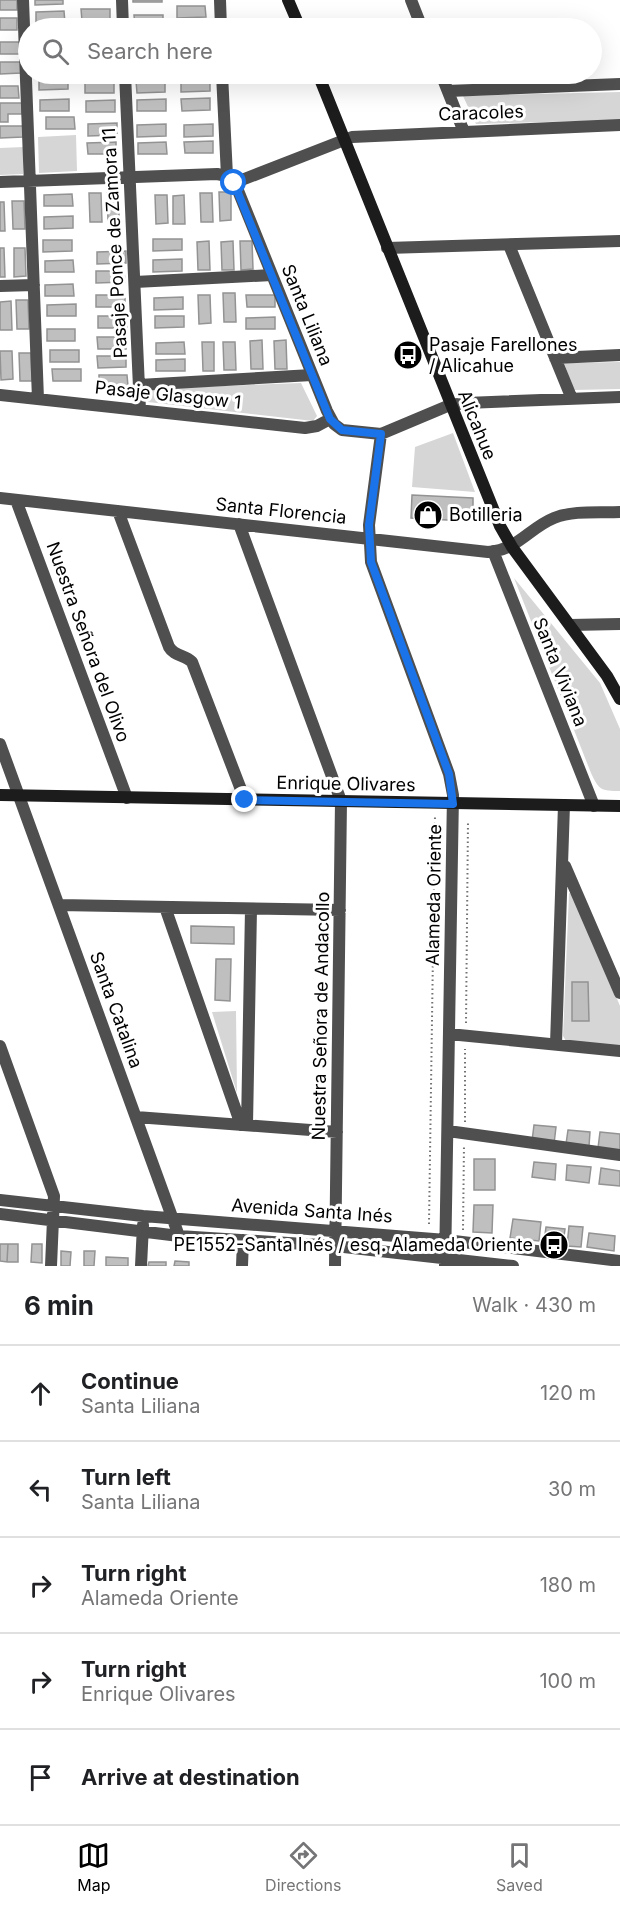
<!DOCTYPE html>
<meta charset="utf-8">
<style>
body{margin:0;font-family:Inter,sans-serif;background:#f2f2f2;color:#202124}
.stop{position:absolute;width:18px;height:18px;margin:-14px;border:4px solid #1a73e8;border-radius:50%;background:#fff}
.stop.end{background:#1a73e8;border-color:#fff;box-shadow:0 2px 6px #0008}
.list{margin:0;padding:0;list-style:none}
h2{display:flex;justify-content:space-between;align-items:center;height:78px;margin:0;padding:0 24px;font-size:26px}
h2 small{font-size:20px;font-weight:400;color:#757577}
.list li{display:grid;grid-template-columns:39px 1fr auto;gap:18px;align-items:center;box-sizing:border-box;height:96px;padding:0 24px;border-top:2px solid #e0e0e0}
.list b{display:block;font-size:22px;white-space:nowrap}
.list p{margin:0;font-size:20px;white-space:nowrap;color:#757577}
.list em{font-size:20px;font-style:normal;color:#757577}
.icon{flex:none;width:33px;height:33px;fill:none;stroke:currentColor;stroke-width:2;stroke-linecap:round;stroke-linejoin:round}
.map{position:relative;flex:none;width:620px;height:1266px;overflow:hidden}
.search{position:absolute;background:#fff;box-shadow:0 6px 24px #0002;left:18px;right:18px;top:18px;height:66px;display:flex;align-items:center;gap:15px;box-sizing:border-box;padding:0 21px;border-radius:33px;color:#757577;font-size:22px}
.sheet{height:558px;background:#fff}
nav{display:flex;justify-content:space-around;align-items:center;box-sizing:border-box;height:84px;border-top:2px solid #e0e0e0;background:#fff;font-size:16px;color:#757577}
nav a{display:grid;justify-items:center;gap:3px}
nav .on{color:#000}
.map>svg:first-child{display:block}
.green{fill:#d6d6d6}
.building{fill:#bfbfbf;stroke:#939393;stroke-width:1.5}
.lines{fill:none;stroke-linecap:round;stroke-linejoin:round}
.path{stroke:#717171;stroke-width:2;stroke-dasharray:1.5 3;stroke-linecap:butt}
.street{stroke:#4f4f4f;stroke-width:12}
.secondary{stroke:#1c1c1c;stroke-width:12}
.route{stroke:#1a73e8;stroke-width:8}
.labels{text-anchor:middle;stroke-width:6;stroke-linejoin:round;paint-order:stroke}
.street-label{font-size:18px;fill:#000;stroke:#fff}
.poi-label{font-size:18px;fill:#000;stroke:#fff;text-anchor:start}
</style>
<div class="map">
<svg width="620" height="1266" viewBox="0 0 620 1266">
<rect width="100%" height="100%" fill="#fff"/>
<path class="green" d="M620,92V120L476,124L463,96Z
M76,135L77,171L39,173L38,137Z
M24,147L23,174L0,175V148Z
M620,362V389L574,390L564,363Z
M301,383L317,416L313,421L148,402V389Z
M453,433L475,492L412,487L415,447Z
M514,578L600,683L620,729V791C601,791 599,790 591,773Z
M569,893L574,895L620,1006V1047L566,1041L563,1036Z
M236,1011L237,1093L212,1012Z"/>
<path class="building" d="M0,0H17V10H0Z
M35,0H63V4L35,5Z
M133,0H162V2H133Z
M177,6H205L206,17L177,18Z
M81,9H110V20L82,21Z
M64,11L65,23L36,24V12Z
M134,15H163V27H135Z
M0,18H17V30H0Z
M0,42H21V54H0Z
M0,62H21V73L0,74Z
M39,78H68V89L39,90Z
M181,80H210V91L181,92Z
M85,81H114V93H85Z
M136,81H165V92L137,93Z
M0,86H18L19,98H0Z
M210,98V110L182,111L181,99Z
M69,99V111H40V100Z
M166,99V111H137V100Z
M115,100V112H86V101Z
M0,103H22V114H8V122H0Z
M46,117H74L75,129H46Z
M117,123V135L88,136V124Z
M166,124V136L137,137V125Z
M213,124V136L184,137V125Z
M0,126H23V137L0,138Z
M213,141V153H185L184,142Z
M116,142V154H88L87,143Z
M166,142L167,154H138V143Z
M107,191H119V220H108Z
M219,192H231V220L220,221Z
M89,193H101L102,222H90Z
M200,193H212L213,222H201Z
M72,194L73,206H44V195Z
M155,195H167L168,223L156,224Z
M184,195L185,224H173V196Z
M12,201H24L25,229H13Z
M0,202H4L5,231H0Z
M73,216V228L44,229V217Z
M153,239H182V250L153,251Z
M43,240H72V251L43,252Z
M209,241L210,270H198L197,242Z
M233,241L234,270H222L221,242Z
M240,241H252L253,269L241,270Z
M0,248H4L5,277H0Z
M14,248H25L26,276L14,277Z
M126,251V263L97,264V252Z
M182,259V271L153,272V260Z
M73,260L74,272H45V261Z
M96,271H124L125,282L96,283Z
M73,284L74,296H45V285Z
M223,293H235L236,322H224Z
M96,295H125V307H96Z
M198,295H210L211,323L199,324Z
M246,295H275V307H247Z
M183,297V309L154,310V298Z
M16,300H28L29,329H17Z
M11,301L12,330H0V302Z
M76,304V316H47V305Z
M98,316H127V328H98Z
M155,316H184V327L155,328Z
M275,317V329H246V318Z
M47,329H75V341H47Z
M97,337H126V349H98Z
M262,340L263,369H251L250,341Z
M286,340L287,369H275L274,341Z
M184,342L185,354H156V343Z
M202,342H214V371H203Z
M223,342H235L236,370H224Z
M50,350H79V362H50Z
M0,351H12L13,379L1,380Z
M19,353H31L32,381H20Z
M97,356H126V367L98,368Z
M185,359V371H156V360Z
M52,369H81V381H53Z
M99,375H127L128,386L99,387Z
M412,495L473,498V507L484,508L483,522L411,518Z
M191,926L234,927V944L191,943Z
M216,959H231L230,1001L215,1000Z
M572,982H588L589,1021H572Z
M534,1125L556,1127L554,1144L532,1141Z
M568,1130L590,1132L589,1146L566,1144Z
M600,1132L620,1134V1151L598,1148Z
M474,1159H495V1190H474Z
M534,1162L556,1164L555,1180L532,1177Z
M567,1165L591,1167L589,1183L566,1180Z
M601,1168L620,1171V1186L599,1184Z
M474,1205H493L492,1233L473,1232Z
M513,1219L541,1222L539,1241L510,1238Z
M569,1226L583,1227L581,1247L567,1246Z
M546,1227L565,1229L563,1244L544,1242Z
M589,1233L615,1236L614,1251L587,1247Z
M0,1244H8L7,1262L0,1261Z
M8,1244H18V1262H7Z
M32,1244H42V1263L31,1262Z
M61,1251L71,1252L70,1266H61Z
M84,1251H95L94,1266H84Z
M106,1257L128,1258V1266H106Z
M175,1261L189,1262V1266H174Z
M149,1262H166V1266H148Z"/>
<g class="lines">
<path class="path" d="M466,1023L468,821
M465,1122V1049
M429,1224L435,816
M463,1230L464,1145"/>
<path class="street" d="M23,0L38,399
M122,0L123,28
M220,0L221,28
M411,0L422,28
M125,74L140,410
M222,74L227,176
M441,74L464,132
M448,91L620,84
M227,176L237,188L327,411L334,424L342,430L381,434L450,405L466,403L620,397
M0,182L217,174L227,176
M234,183L352,137L620,125
M509,245L572,399
M387,248L620,241
M135,282L272,275
M0,286L34,285
M555,358L620,355
M139,385L312,375
M0,395L305,428L317,426L330,419
M381,434L369,525L371,562L449,774L453,795L445,1266
M0,498L488,552C518,550 529,528 554,518C574,510 599,513 620,512
M16,500L127,798
M118,511L169,647C174,656 185,655 192,662L245,800
M239,524L341,801L335,1266
M493,551L594,806
M570,625L620,624
M0,744L179,1236
M565,866L620,993
M59,905L340,910
M165,907L241,1125
M449,1034L620,1051
M556,1044L564,805
M0,1046L54,1196L51,1266
M136,1117L337,1132
M247,1125L251,909
M448,1131L620,1155
M0,1200L143,1216L446,1240L620,1261
M0,1214L179,1236L335,1246L513,1266
M141,1266L143,1225
M242,1266L243,1240"/>
<path class="secondary" d="M288,0L300,28
M318,74L500,526L512,547L607,676L620,699
M0,795L620,806"/>
</g>
<g class="lines">
<path class="route" d="M234,183L330,419L342,430L381,434L369,525L371,562L449,774L453,804L245,800"/>
</g>
<defs>
<g id="bus-disc" transform="scale(1.5)"><circle r="9.5" fill="#000" stroke="#fff"/><path d="M-5-6H5V4H4V6H2V4H-2V6H-4V4H-5ZM-3.5-4V0h7V-4ZM-3.5 1.2v1.5H-2V1.2ZM2 1.2v1.5H3.5V1.2Z" fill="#fff"/></g>
<g id="shop-disc" transform="scale(1.5)"><circle r="9.5" fill="#000" stroke="#fff"/><path d="M-5-2.5h2.3a2.7 3.5 0 0 1 5.4 0H5L5.5 6h-11ZM-1.5-2.5h3a1.5 2.3 0 0 0-3 0Z" fill="#fff"/></g>
</defs>
<g fill-rule="evenodd">
<use href="#bus-disc" x="408" y="355"/>
<use href="#shop-disc" x="428" y="515"/>
<use href="#bus-disc" x="554" y="1245"/>
</g>
<g class="labels">
<g class="street-label">
<text transform="translate(481 113) rotate(-2)" y="6">Caracoles</text>
<text transform="translate(115 243) rotate(-93)" y="6">Pasaje Ponce de Zamora 11</text>
<text transform="translate(307 315) rotate(68)" y="6">Santa Liliana</text>
<text transform="translate(168 395) rotate(6)" y="6">Pasaje Glasgow 1</text>
<text transform="translate(477 425) rotate(68)" y="6">Alicahue</text>
<text transform="translate(281 511) rotate(6)" y="6">Santa Florencia</text>
<text transform="translate(88 642) rotate(70)" y="6">Nuestra Señora del Olivo</text>
<text transform="translate(560 672) rotate(68)" y="6">Santa Viviana</text>
<text transform="translate(346 784) rotate(1)" y="6">Enrique Olivares</text>
<text transform="translate(434 895) rotate(-89)" y="6">Alameda Oriente</text>
<text transform="translate(116 1010) rotate(70)" y="6">Santa Catalina</text>
<text transform="translate(321 1016) rotate(-89)" y="6">Nuestra Señora de Andacollo</text>
<text transform="translate(312 1211) rotate(4)" y="6">Avenida Santa Inés</text>
</g>
<g class="poi-label">
<text x="429" y="351">Pasaje Farellones<tspan x="429" dy="21">/ Alicahue</tspan></text>
<text x="449" y="521">Botilleria</text>
<text x="533" y="1251" text-anchor="end">PE1552-Santa Inés / esq. Alameda Oriente</text>
</g>
</g>
</svg>
<div class="stop" style="left:234px;top:183px"></div>
<div class="stop end" style="left:245px;top:800px"></div>
<div class="search"><svg class="icon" aria-label="search" viewBox="0 0 24 24"><circle cx="10" cy="10" r="6"/><path d="M15 15l6 6"/></svg>Search here</div>
</div>
<section class="sheet">
<h2>6 min<small>Walk · 430 m</small></h2>
<ul class="list">
<li><svg class="icon" aria-label="ahead" viewBox="0 0 24 24"><path d="M12 20V5M6 11l6-6 6 6"/></svg><div><b>Continue</b><p>Santa Liliana</p></div><em>120 m</em></li>
<li><svg class="icon" aria-label="left" viewBox="0 0 24 24"><path d="M17 20v-9H6M10 6l-5 5 5 5"/></svg><div><b>Turn left</b><p>Santa Liliana</p></div><em>30 m</em></li>
<li><svg class="icon" aria-label="right" viewBox="0 0 24 24"><path d="M7 20v-9h11M14 6l5 5-5 5"/></svg><div><b>Turn right</b><p>Alameda Oriente</p></div><em>180 m</em></li>
<li><svg class="icon" aria-label="right" viewBox="0 0 24 24"><path d="M7 20v-9h11M14 6l5 5-5 5"/></svg><div><b>Turn right</b><p>Enrique Olivares</p></div><em>100 m</em></li>
<li><svg class="icon" aria-label="arrive" viewBox="0 0 24 24"><path d="M6 21V4h12l-3 4 3 4H6"/></svg><div><b>Arrive at destination</b></div></li>
</ul>
</section>
<nav>
<a class="on"><svg class="icon" aria-label="map" viewBox="0 0 24 24"><path d="M3 6l6-2 6 2 6-2v14l-6 2-6-2-6 2zM9 4v14M15 6v14"/></svg>Map</a>
<a><svg class="icon" aria-label="directions" viewBox="0 0 24 24"><path d="M12 3l9 9-9 9-9-9zM9 14v-3h6M13 9l2 2-2 2"/></svg>Directions</a>
<a><svg class="icon" aria-label="saved" viewBox="0 0 24 24"><path d="M7 4h10v16l-5-4-5 4z"/></svg>Saved</a>
</nav>
